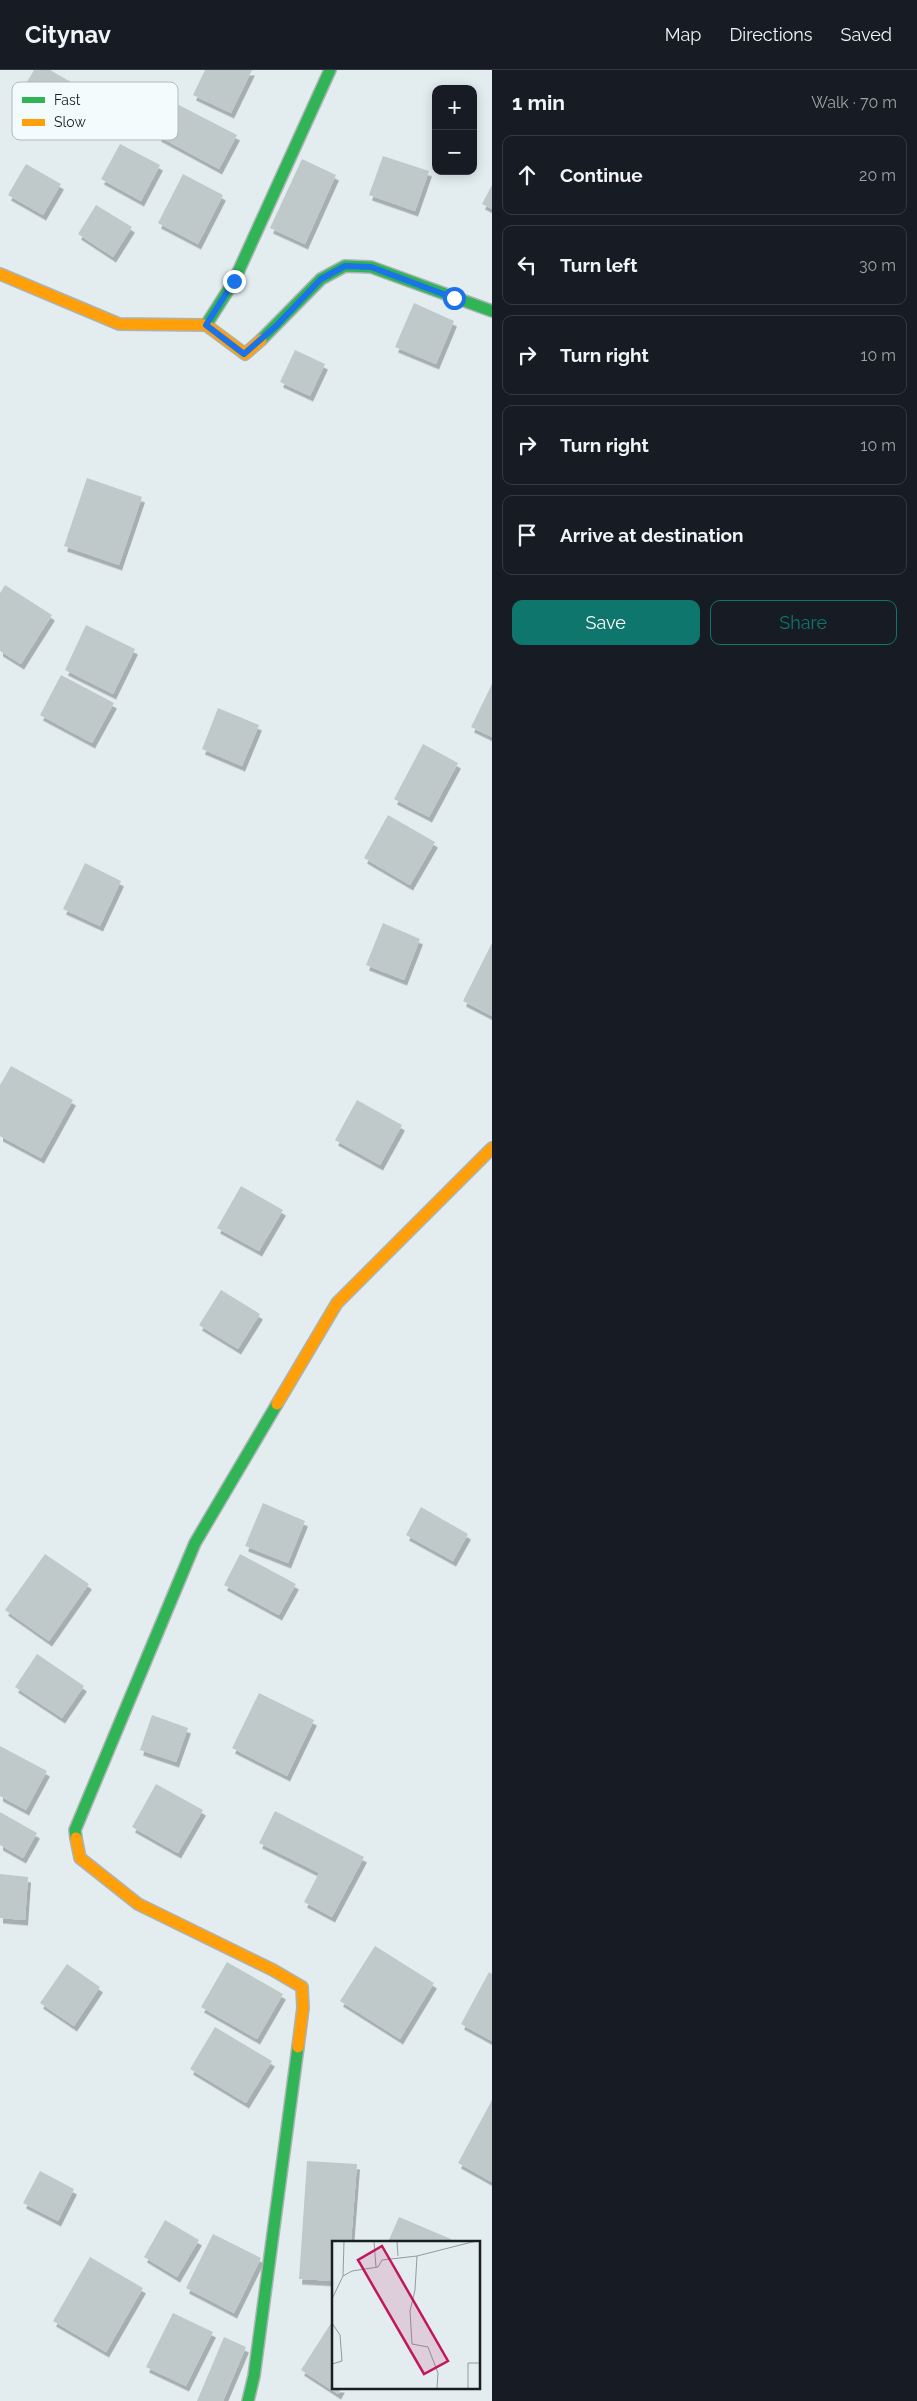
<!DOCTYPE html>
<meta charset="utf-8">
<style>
body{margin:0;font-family:Raleway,sans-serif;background:#242831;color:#f1f3f6}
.controls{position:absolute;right:15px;top:15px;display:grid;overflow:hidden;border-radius:10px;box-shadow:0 2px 12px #0003}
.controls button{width:45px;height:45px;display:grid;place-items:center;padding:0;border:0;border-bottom:1px solid #363941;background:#171b24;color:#f1f3f6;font:25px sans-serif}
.stop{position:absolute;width:15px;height:15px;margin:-11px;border:4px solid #1a73e8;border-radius:50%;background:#fff}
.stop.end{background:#1a73e8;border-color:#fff;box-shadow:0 1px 5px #0008}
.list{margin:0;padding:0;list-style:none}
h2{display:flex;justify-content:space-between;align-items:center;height:65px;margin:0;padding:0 20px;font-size:21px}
h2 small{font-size:16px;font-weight:400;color:#9ea1a6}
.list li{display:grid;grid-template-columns:32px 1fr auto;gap:15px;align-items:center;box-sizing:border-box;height:80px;margin:0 10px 10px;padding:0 10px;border:1px solid #363941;border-radius:10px}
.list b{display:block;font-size:19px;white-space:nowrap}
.list em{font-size:16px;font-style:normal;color:#9ea1a6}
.actions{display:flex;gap:10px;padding:15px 20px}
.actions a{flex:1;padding:11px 0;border:1px solid #0f766e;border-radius:10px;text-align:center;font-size:18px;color:#0f766e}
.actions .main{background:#0f766e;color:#fff}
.icon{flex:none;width:28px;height:28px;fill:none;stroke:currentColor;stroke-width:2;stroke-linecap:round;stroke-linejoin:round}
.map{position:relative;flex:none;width:492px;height:2331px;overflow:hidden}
header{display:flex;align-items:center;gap:30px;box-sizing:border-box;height:70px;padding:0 25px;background:#171b24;border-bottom:1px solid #363941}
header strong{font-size:24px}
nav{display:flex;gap:28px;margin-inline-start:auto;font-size:18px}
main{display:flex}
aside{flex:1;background:#171b24}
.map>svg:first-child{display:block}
.building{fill:#c0c9ca;filter:url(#shadow)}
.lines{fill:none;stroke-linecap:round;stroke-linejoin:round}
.fast-casing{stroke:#abb3b6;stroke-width:14}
.slow-casing{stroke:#abb3b6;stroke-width:14}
.fast{stroke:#30b455;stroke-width:11}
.slow{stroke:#ff9f0a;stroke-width:11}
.route{stroke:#1a73e8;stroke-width:6}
.inset-road{fill:none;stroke:#929b9d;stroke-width:1}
.view{fill:#c2185b;fill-opacity:0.15;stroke:#c2185b;stroke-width:2.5}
.inset-edge{fill:none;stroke:#181f21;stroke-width:2.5}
.key{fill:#f3fbfd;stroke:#b1b9bb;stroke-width:1}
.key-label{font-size:14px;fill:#181f21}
</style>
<header>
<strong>Citynav</strong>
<nav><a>Map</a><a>Directions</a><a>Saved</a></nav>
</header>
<main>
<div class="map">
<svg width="492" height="2331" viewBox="0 0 492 2331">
<defs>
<filter id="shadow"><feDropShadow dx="3" dy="5.5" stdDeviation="0" flood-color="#0004"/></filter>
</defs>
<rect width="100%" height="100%" fill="#e3edf0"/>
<path class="building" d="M34,0H50L78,16L59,50L18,27Z
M205,0H252L231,43L193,25Z
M175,33L237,65L219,99L158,66Z
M120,74L160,95L141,131L101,109Z
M383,86L429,101L415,141L369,125Z
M302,89L336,105L305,174L270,158Z
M26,94L61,114L43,145L8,125Z
M183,104L223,125L198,174L158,153Z
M492,115V139L482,134Z
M96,135L132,157L113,187L78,164Z
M414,233L454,251L436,294L395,277Z
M295,280L325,294L310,326L280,312Z
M87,408L142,427L119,495L64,476Z
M5,515L52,545L21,594L0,581V523Z
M86,555L135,579L113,624L65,600Z
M61,605L114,633L92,673L40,645Z
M492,614V667L471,657Z
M218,638L259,655L242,696L202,679Z
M423,674L458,693L429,747L394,729Z
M388,745L435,772L410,815L364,788Z
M85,793L121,811L100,856L63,839Z
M383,853L420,869L404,910L366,895Z
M492,873V946L463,931Z
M11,996L73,1030L41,1088L0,1066V1015Z
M357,1030L402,1055L380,1095L335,1070Z
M241,1116L283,1140L259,1181L217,1158Z
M221,1220L260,1244L238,1279L199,1255Z
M263,1433L305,1451L288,1493L245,1476Z
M421,1437L468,1464L453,1491L406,1465Z
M45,1484L89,1514L49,1571L5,1540Z
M240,1484L296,1514L279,1545L224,1515Z
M37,1584L84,1616L62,1648L15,1617Z
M259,1623L314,1650L287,1706L232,1678Z
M152,1645L188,1658L176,1692L140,1680Z
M0,1676L47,1701L26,1740L0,1726Z
M156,1714L203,1740L178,1783L132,1757Z
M275,1741L364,1787L332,1847L304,1832L319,1803L259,1773Z
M0,1742L37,1763L23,1788L0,1775Z
M0,1804L28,1807L25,1850L0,1848Z
M375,1876L434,1913L400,1969L340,1931Z
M227,1892L283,1924L257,1969L201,1937Z
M67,1894L100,1917L74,1956L40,1933Z
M489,1902L492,1904V1971L461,1954Z
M215,1957L272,1991L246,2033L190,1999Z
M492,2030V2112L458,2093Z
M307,2091L357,2094L351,2172H333V2211L299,2209Z
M40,2101L74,2119L58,2151L23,2133Z
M399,2147L451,2169L450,2172H388Z
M165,2150L199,2170L177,2207L144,2187Z
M213,2164L261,2188L234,2243L186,2218Z
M90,2187L143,2218L106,2282L53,2251Z
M173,2243L213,2262L186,2316L146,2297Z
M333,2250V2317H342L338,2324L301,2300Z
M224,2267L246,2277L223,2331H197Z"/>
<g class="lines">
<g class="fast-casing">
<path id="fast" d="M206,255L234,211L330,0
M261,270L321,209L345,196L371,197L492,241
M76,1768L75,1760L195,1473L277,1334
M248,2331L254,2306L298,1977"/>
</g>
<g class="slow-casing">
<path id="slow" d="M0,204L119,254L206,255L245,284L261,270
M277,1334L337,1233L492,1078
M76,1768L80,1788L138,1834L273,1900L302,1917L303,1938L298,1977"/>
</g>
<use href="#fast" class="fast"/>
<use href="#slow" class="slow"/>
</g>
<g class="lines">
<path class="route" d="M234,211L206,255L244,284L276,256L321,209L345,196L371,197L454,228"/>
</g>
<g transform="translate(332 2171)">
<rect width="148" height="148" fill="#e3edf0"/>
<path class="inset-road" d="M42,0L44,26M65,0L66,15M85,15L83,49L78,70L80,103L96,106L106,132L105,147M11,35L12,0M0,58L11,35L20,30L46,26L50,19L85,15L144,0M0,82L8,94L10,120L0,123M136,147V122H148"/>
<path class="view" d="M50,5L116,120L92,133L26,19Z"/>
<rect width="148" height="148" class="inset-edge"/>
</g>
<rect x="12" y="12" width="166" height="58" rx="8" class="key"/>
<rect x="22" y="27" width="23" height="6" fill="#30b455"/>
<rect x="22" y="49" width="23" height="7" fill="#ff9f0a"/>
<g class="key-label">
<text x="54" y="35">Fast</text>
<text x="54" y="57">Slow</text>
</g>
</svg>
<div class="controls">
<button>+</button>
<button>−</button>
</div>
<div class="stop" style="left:454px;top:228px"></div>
<div class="stop end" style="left:234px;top:211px"></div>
</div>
<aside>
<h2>1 min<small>Walk · 70 m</small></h2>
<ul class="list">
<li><svg class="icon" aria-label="ahead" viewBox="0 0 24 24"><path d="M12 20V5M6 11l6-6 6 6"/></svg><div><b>Continue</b></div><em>20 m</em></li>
<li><svg class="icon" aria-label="left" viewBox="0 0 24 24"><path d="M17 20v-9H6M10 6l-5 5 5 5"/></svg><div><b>Turn left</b></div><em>30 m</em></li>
<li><svg class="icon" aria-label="right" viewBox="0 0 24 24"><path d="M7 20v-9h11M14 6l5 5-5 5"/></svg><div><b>Turn right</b></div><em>10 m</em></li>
<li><svg class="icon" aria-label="right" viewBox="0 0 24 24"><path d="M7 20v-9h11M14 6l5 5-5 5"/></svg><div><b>Turn right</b></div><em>10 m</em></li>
<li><svg class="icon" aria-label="arrive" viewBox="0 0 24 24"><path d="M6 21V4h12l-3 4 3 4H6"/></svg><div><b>Arrive at destination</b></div></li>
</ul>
<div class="actions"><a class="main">Save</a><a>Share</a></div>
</aside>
</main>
